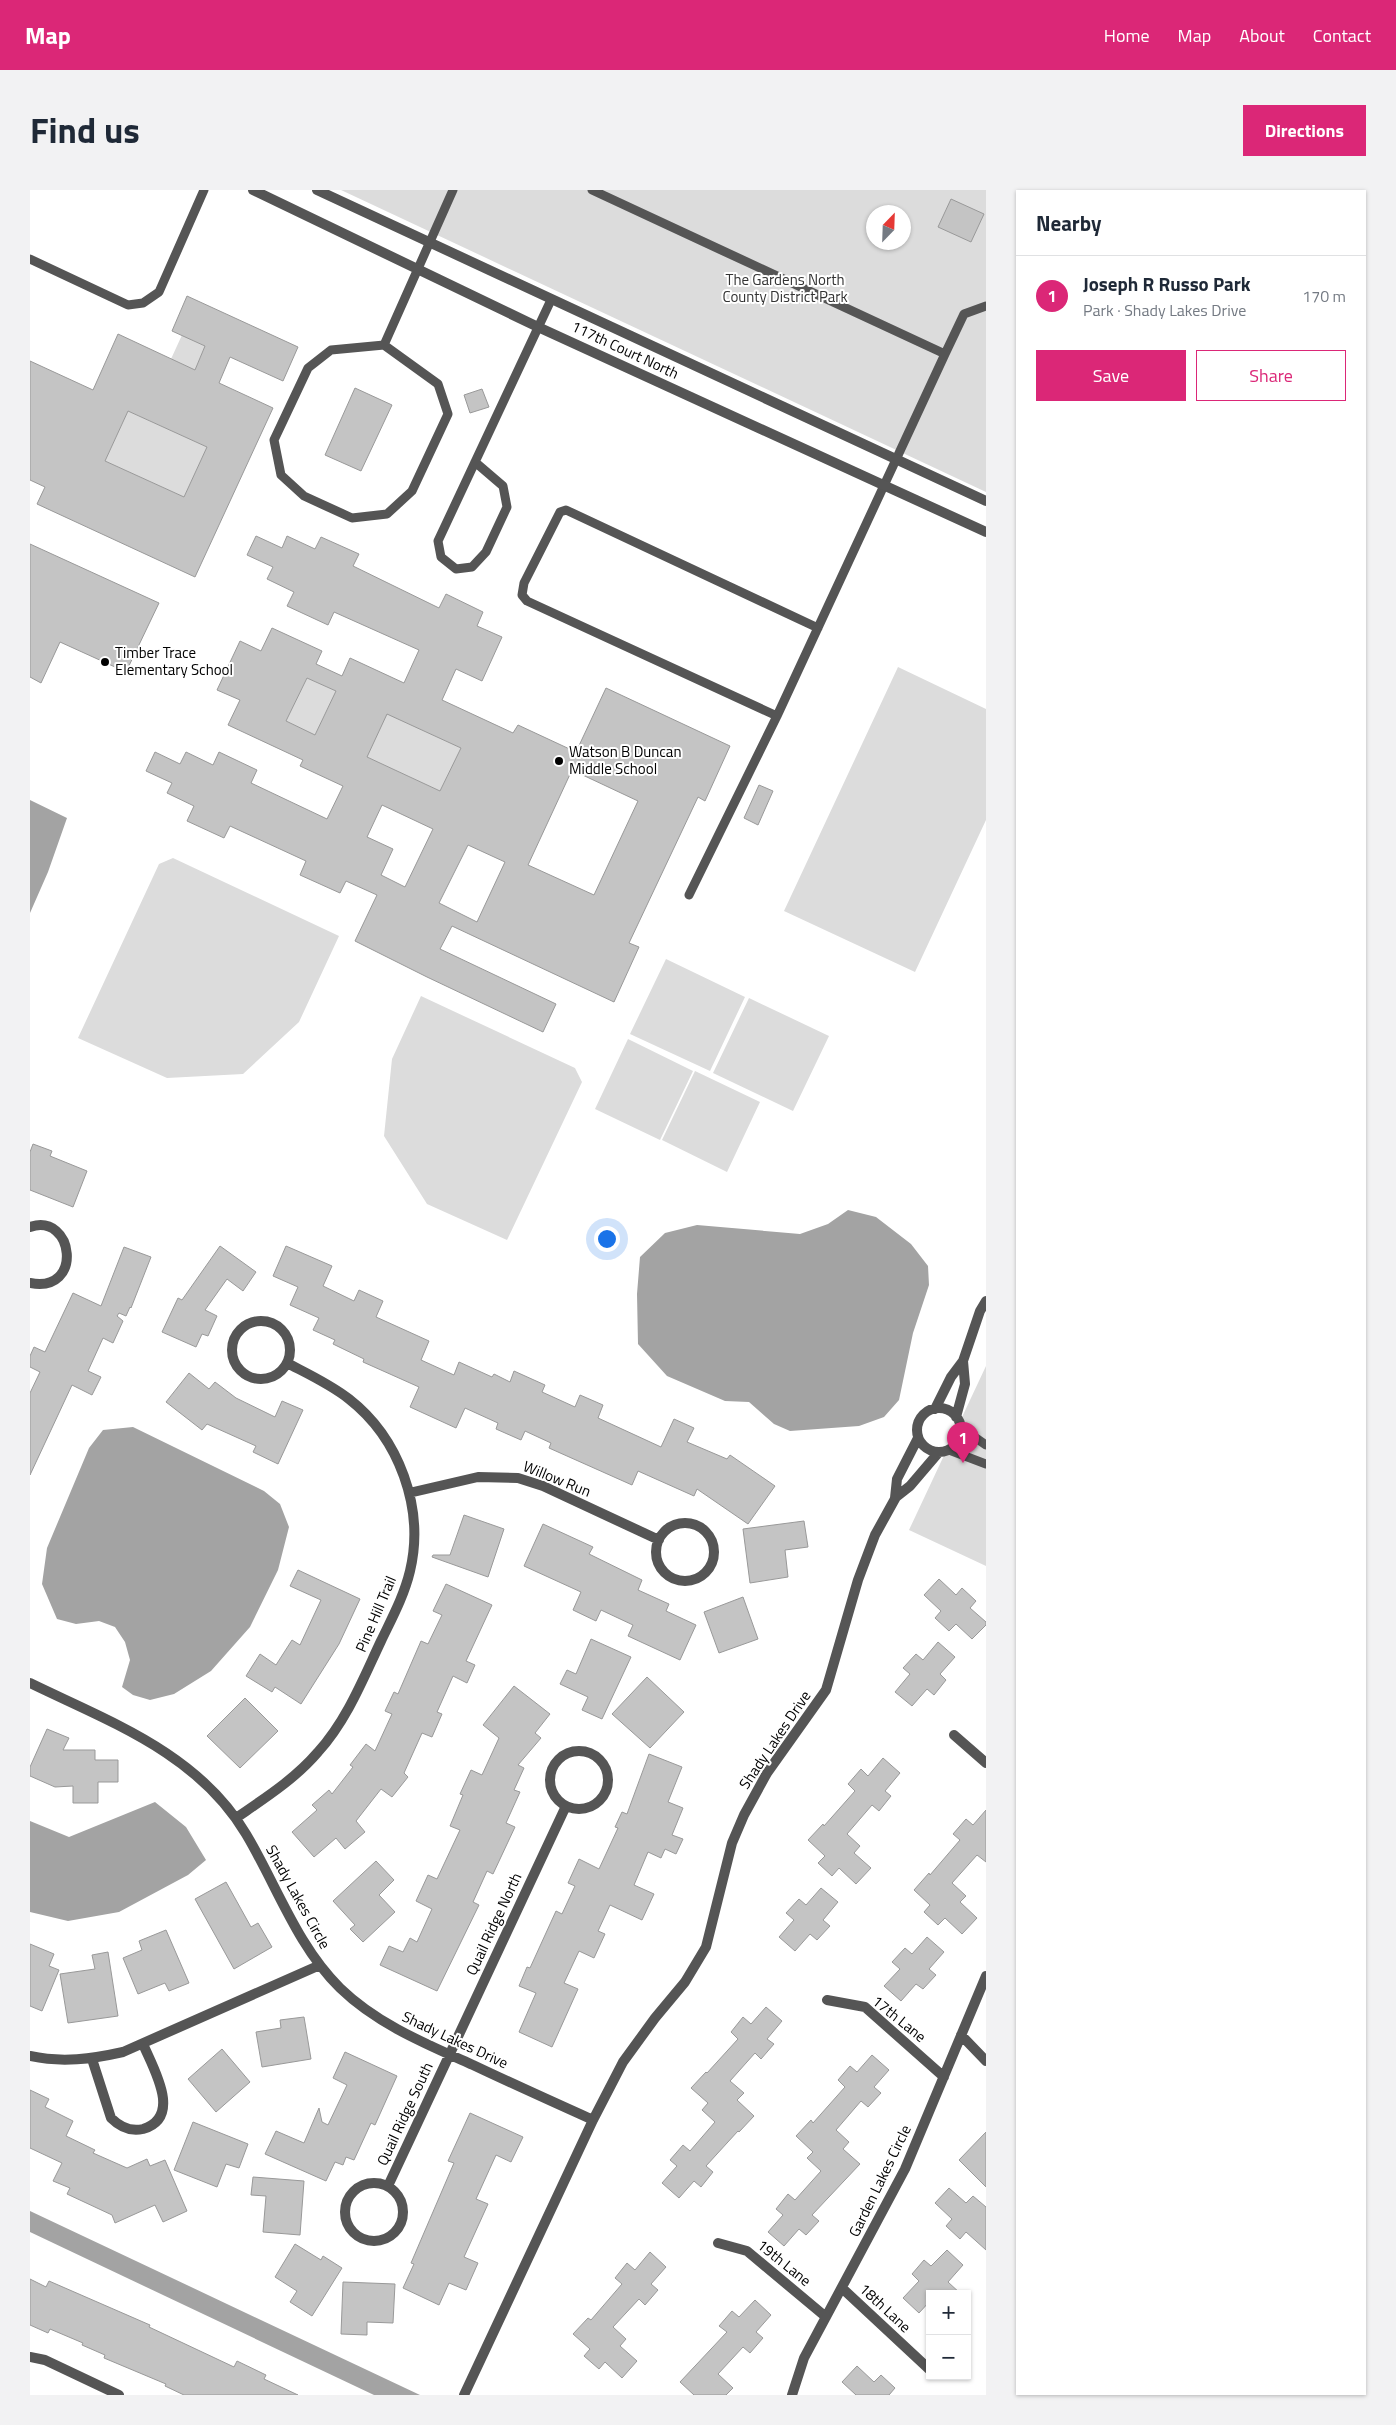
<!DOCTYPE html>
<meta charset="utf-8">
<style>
body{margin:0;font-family:"Titillium Web",sans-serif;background:#f2f2f3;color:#1f2937}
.controls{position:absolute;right:15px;bottom:15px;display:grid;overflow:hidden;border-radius:0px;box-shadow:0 1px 4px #0004}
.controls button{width:45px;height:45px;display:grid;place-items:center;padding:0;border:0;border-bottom:1px solid #e0e1e3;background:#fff;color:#1f2937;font:25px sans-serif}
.compass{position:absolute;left:836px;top:15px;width:45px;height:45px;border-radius:50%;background:#fff;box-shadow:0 1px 4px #0004;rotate:23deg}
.you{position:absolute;left:576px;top:1048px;width:18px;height:18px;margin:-12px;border:4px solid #fff;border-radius:50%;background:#1a73e8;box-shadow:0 0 0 8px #1a73e833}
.badge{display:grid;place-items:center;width:32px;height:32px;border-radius:50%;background:#db2777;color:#fff;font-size:16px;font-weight:700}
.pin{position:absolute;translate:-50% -41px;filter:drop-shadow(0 1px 2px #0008)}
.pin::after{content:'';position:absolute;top:26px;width:18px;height:15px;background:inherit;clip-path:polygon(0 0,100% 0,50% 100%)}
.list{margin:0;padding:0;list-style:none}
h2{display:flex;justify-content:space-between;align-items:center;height:65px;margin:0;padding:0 20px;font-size:21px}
h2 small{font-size:16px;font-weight:400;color:#747a83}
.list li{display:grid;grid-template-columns:32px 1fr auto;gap:15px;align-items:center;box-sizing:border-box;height:80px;padding:0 20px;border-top:1px solid #e0e1e3}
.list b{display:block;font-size:19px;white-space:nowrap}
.list p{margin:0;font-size:16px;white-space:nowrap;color:#747a83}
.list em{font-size:16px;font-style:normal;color:#747a83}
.actions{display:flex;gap:10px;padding:15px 20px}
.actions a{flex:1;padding:11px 0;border:1px solid #db2777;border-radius:0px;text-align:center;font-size:18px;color:#db2777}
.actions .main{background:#db2777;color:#fff}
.map{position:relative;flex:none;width:956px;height:2205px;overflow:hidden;border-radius:0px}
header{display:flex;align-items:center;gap:30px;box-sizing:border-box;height:70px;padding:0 25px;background:#db2777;color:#fff}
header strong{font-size:24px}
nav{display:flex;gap:28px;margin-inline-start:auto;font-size:18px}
.intro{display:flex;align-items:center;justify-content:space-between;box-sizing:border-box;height:120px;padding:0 30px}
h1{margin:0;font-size:35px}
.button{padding:12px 22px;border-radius:0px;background:#db2777;color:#fff;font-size:18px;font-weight:700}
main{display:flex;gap:30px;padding:0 30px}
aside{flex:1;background:#fff;border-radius:0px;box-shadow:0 1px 4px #0004}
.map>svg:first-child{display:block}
.green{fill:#dcdcdc;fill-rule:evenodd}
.water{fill:#a3a3a3}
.building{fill:#c4c4c4;stroke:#999;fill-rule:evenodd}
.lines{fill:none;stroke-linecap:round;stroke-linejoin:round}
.lane{stroke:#555;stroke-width:9}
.street{stroke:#555;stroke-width:10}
.poi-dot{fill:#000;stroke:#fff;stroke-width:2}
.labels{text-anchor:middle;stroke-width:4;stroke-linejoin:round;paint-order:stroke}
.park-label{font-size:15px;fill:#333;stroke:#fff}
.street-label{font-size:15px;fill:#000;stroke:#fff}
.poi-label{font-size:15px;fill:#000;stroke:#fff;text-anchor:start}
</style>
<header>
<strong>Map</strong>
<nav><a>Home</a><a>Map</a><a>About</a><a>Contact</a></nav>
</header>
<div class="intro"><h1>Find us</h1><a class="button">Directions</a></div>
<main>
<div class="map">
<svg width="956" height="2205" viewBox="0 0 956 2205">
<rect width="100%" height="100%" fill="#fff"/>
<path class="green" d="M311,0H956V302ZM844,22H874V52H844Z
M152,145L175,156L165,180L141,169Z
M98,221L177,257L154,307L75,271Z
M868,477L956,519V630L885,782L754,721Z
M277,488L306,501L285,545L256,531Z
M333,512L431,558L410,601L313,556Z
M143,668L309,746L269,832L213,884L137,888L48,848L129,674Z
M636,769L715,807L680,881L600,844Z
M391,806L545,878L552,892L477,1050L397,1014L354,946L362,869Z
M719,808L799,846L763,921L683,883Z
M598,849L663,881L630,950L565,919Z
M665,881L730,912L697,982L632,950Z
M956,1176V1376L879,1340Z"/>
<path class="water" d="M0,610L37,628L18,682L0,723Z
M818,1020L846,1027L881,1054L898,1076L899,1095L883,1143L869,1210L854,1227L829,1236L760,1241L744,1234L719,1212L695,1211L637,1186L608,1154L607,1104L610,1067L635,1043L667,1035L770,1044L798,1034Z
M103,1237L234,1301L250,1314L259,1337L248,1380L220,1437L181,1481L144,1504L120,1510L103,1505L92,1497L100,1470L95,1452L85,1437L69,1431L46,1434L27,1429L12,1394L17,1358L59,1258L73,1240Z
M125,1612L156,1637L176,1670L158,1685L89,1722L38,1731L0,1722V1631L39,1647Z
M0,2021L390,2205H344L0,2042Z"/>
<path class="building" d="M921,9L954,24L941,52L908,37Z
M157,106L268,157L253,191L200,167L189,193L243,218L165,387L7,314L15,297L0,290V171L63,200L88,144L165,180L175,156L142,141ZM98,221L177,257L154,307L75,271Z
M325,198L362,215L331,281L295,265Z
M452,199L459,217L440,223L434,205Z
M226,346L252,358L257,346L285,359L291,347L329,364L323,376L409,418L416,404L453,422L447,436L472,447L452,491L426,479L412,510L483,543L488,535L546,562L576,498L700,556L675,611L668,607L599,753L609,757L584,812L422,736L410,759L526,814L513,842L397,787L325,751L347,705L316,691L310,703L270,685L276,671L200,636L194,648L157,631L164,616L137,603L142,593L116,581L125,562L150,574L156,562L183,575L189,562L227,580L221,593L297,629L313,596L270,576L273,570L198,535L210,510L187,500L210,451L231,461L242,438L292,461L286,474L312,486L320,468L374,493L389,460L304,422L298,435L257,416L264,402L237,389L243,377L217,365ZM277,488L306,501L285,545L256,531ZM357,524L431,558L410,601L337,567ZM542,580L608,611L564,705L498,675ZM352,615L403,639L375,697L351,685L363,659L337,647ZM438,655L475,672L447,732L409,713Z
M0,354L129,413L96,482L30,452L11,493L0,487Z
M729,595L743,601L728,635L714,628Z
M3,954L22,961L20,966L57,981L43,1017L0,1000V962Z
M190,1056L226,1082L213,1101L197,1089L175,1120L187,1126L178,1146L172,1144L166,1157L132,1142L148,1108L152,1110Z
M256,1056L302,1076L293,1096L324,1111L329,1100L353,1111L346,1127L399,1151L391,1170L424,1185L429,1172L462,1187L464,1184L480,1192L484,1181L515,1195L512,1202L545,1217L550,1205L573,1215L568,1228L631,1257L644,1229L664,1238L657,1252L697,1269L700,1265L745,1296L718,1334L667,1299L664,1306L608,1281L602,1295L519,1258L521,1253L495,1241L491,1250L466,1239L468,1233L435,1218L426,1238L380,1217L389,1197L333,1172L334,1169L303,1154L305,1150L283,1140L289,1128L260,1115L268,1097L243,1086Z
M94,1057L121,1067L101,1118L100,1117L96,1126L89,1123L87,1126L93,1131L83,1153L73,1148L58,1181L71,1187L62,1205L42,1195L0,1285V1203L10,1182L0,1177V1166L4,1157L15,1162L43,1103L71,1116Z
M159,1183L179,1199L185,1192L206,1208L245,1227L252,1211L273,1220L248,1274L223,1262L226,1256L177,1234L172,1240L136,1212Z
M434,1325L474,1339L458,1387L402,1367L403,1365H420Z
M774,1331L778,1357L755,1360L758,1387L720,1393L713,1339Z
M513,1334L563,1357L559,1364L612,1390L608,1400L639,1414L636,1421L666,1435L650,1470L598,1446L603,1435L571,1420L566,1431L543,1420L551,1402L494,1376Z
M268,1380L330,1409L309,1454L271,1514L245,1497L242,1502L216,1486L230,1464L246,1475L262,1450L270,1455L291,1410L260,1396Z
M909,1389L926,1405L932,1398L946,1411L940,1418L956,1432V1435L942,1449L926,1434L919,1441L905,1428L911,1421L894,1405Z
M416,1394L462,1415L436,1471L445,1475L437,1493L423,1486L407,1522L412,1524L402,1547L392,1543L374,1583L378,1587L362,1607L351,1599L326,1631L335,1642L315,1659L306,1648L284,1667L262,1642L287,1620L282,1615L299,1600L302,1604L323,1577L320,1575L336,1554L345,1561L362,1524L355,1521L364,1502L368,1504L391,1451L398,1454L412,1425L403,1421Z
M713,1407L728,1449L689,1463L674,1422Z
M561,1449L601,1467L572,1529L552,1520L558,1507L530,1494L537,1480L546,1484Z
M908,1452L925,1467L910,1484L916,1490L904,1505L897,1499L882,1516L865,1502L880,1484L873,1478L886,1464L893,1470Z
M617,1487L654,1522L620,1558L582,1524Z
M484,1496L520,1524L505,1543L511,1548L488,1575L494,1578L484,1600L490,1602L476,1633L485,1637L463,1684L457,1681L443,1712L449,1715L407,1801L350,1775L359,1756L373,1762L380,1748L387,1752L402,1719L386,1711L398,1685L407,1689L430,1640L420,1636L433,1605L430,1604L441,1580L452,1585L469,1548L453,1535Z
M215,1508L248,1541L210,1578L177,1546Z
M17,1539L39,1548L33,1560H65V1570H88V1592H68V1613H43V1596L25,1597L0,1586V1577Z
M619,1564L652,1577L638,1612L653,1618L642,1645L653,1649L646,1664L635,1659L631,1668L618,1662L604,1695L624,1704L612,1730L580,1715L568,1741L575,1744L564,1768L549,1761L534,1793L548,1799L522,1857L489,1842L506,1803L489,1796L497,1777L500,1778L526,1721L532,1724L545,1696L538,1693L549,1669L569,1679L588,1638L585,1637L592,1622L597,1624Z
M853,1568L870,1583L855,1601L861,1606L849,1621L842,1615L817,1644L830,1656L824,1663L841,1678L826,1694L809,1678L802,1686L788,1673L795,1666L778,1650L793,1634L794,1636L825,1601L818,1594L831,1579L838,1586Z
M956,1620V1672L947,1665L922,1693L936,1706L930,1712L947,1728L932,1744L915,1728L908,1735L894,1722L900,1715L884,1700L899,1683L900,1685L930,1650L923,1644L936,1629L943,1635Z
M346,1671L364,1690L349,1705L365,1722L333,1752L320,1739L325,1735L303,1711Z
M196,1692L221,1737L228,1733L242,1757L204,1779L165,1709Z
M791,1698L808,1712L793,1730L800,1736L787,1750L780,1744L765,1761L749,1747L764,1730L756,1723L769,1709L776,1715Z
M136,1740L159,1793L139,1801L135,1793L108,1804L93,1768L112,1760L109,1751Z
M897,1747L914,1762L899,1779L906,1785L893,1799L886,1794L871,1811L854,1796L870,1779L862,1772L875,1758L882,1764Z
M0,1754L24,1764L19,1776L29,1780L12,1821L0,1816Z
M78,1762L88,1826L38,1833L30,1784L65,1779L62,1765Z
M736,1817L752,1831L737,1849L744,1854L731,1869L725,1863L700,1891L714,1903L707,1910L724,1926L709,1942L708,1941L676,1976L683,1982L671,1997L664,1991L649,2008L632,1993L647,1976L640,1970L653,1955L660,1961L685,1932L672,1920L678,1913L661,1898L676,1882L677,1883L708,1849L701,1842L713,1827L721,1834Z
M274,1827L281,1869L232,1877L226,1842L251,1838L250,1830Z
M192,1859L220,1892L186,1922L158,1889Z
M315,1862L367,1886L345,1935L341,1933L324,1970L316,1967L313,1975L305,1972L296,1991L235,1964L246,1941L274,1953L289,1918L292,1932L298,1935L317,1895L303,1888Z
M842,1865L859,1880L844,1897L851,1903L838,1917L831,1911L806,1940L819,1952L813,1959L830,1974L782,2025L789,2031L776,2045L769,2039L754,2056L738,2042L753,2025L746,2019L758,2004L765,2010L791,1981L777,1968L783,1962L766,1946L781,1930L783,1933L815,1897L808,1890L820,1876L827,1882Z
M0,1900L19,1909L15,1917L43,1931L36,1946L65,1960L63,1963L97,1978L117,1969L120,1976L135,1970L157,2021L133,2032L125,2015L85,2033L82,2025L37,2004L40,1998L23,1991L32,1973L0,1958Z
M440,1923L493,1947L481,1972L466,1965L446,2009L458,2014L434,2067L448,2073L436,2100L419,2093L409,2115L373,2098L384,2074L381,2073L424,1973L418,1971Z
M163,1932L218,1954L209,1978L196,1974L187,1997L144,1980Z
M956,1942V1997L929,1970Z
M223,1987L274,1991L270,2045L233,2042L236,2006L221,2005Z
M919,1998L936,2013L943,2006L956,2017V2060L936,2042L930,2049L916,2036L922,2029L905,2013Z
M265,2054L291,2070L293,2066L312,2078L282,2126L260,2112L267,2101L245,2087Z
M917,2060L933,2075L918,2092L931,2104H900V2111L889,2123L873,2108L889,2091L882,2084L894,2070L901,2076Z
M620,2062L636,2077L621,2094L628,2100L615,2115L609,2109L583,2137L596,2149L590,2156L607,2171L592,2188L575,2172L569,2179L554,2166L560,2159L543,2144L558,2128L561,2130L592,2094L585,2088L597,2073L605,2080Z
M0,2089L16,2097L19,2091L120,2135L119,2137L204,2177L207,2171L236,2185L234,2189L268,2205H154L135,2196L136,2194L74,2168L75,2165L52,2155L53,2153L20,2139L18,2143L0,2135Z
M313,2092L365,2094L363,2133L337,2132V2145L311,2144Z
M725,2110L741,2125L726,2142L733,2148L720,2163L713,2157L688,2184L703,2198L696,2205H664L650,2192L697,2142L689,2136L702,2121L709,2127Z
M827,2176L844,2192L851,2185L865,2198L859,2205H826L812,2192Z"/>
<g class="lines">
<path class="lane" d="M562,0L915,164L747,526L659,705
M0,69L98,115L113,113L129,102L174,0
M354,155L408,194L418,224L382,301L357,324L322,328L274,306L251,285L244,250L278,178L301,160Z
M354,155L423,0
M915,164L934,124L956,116
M445,272L473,296L477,317L456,362L442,377L426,379L411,367L408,351L521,110
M747,526L497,411L492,405L494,393L530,322L536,320L788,438
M930,1237L956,1255
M919,1260L956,1274"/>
<path class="street" d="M223,0L508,137L956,342
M287,0L956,311
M0,1037C44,1022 54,1104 0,1093
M202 1160a29 29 0 1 1 58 0a29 29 0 1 1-58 0Z
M887 1240a22 22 0 1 1 44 0a22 22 0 1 1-44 0Z
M905,1219L921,1187L933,1171L950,1121L956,1111
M926,1227L935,1194L933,1171
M379,1303L448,1287L488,1288L513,1296L629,1350
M865,1308L867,1289L888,1248
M626 1362a29 29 0 1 1 58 0a29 29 0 1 1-58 0Z
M0,1493C80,1532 168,1563 216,1644C246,1694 267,1756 310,1798C347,1834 396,1854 443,1875C483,1894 523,1912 563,1930
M924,1545L956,1573
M520 1590a29 29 0 1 1 58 0a29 29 0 1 1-58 0Z
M206,1628C235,1608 265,1589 288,1562C317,1530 333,1489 351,1451C362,1428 374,1406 380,1381C395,1318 369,1248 319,1209C300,1194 278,1184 257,1173
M797,1810L835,1817L914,1887
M931,1845L956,1871
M0,1866C32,1873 62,1869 93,1862L290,1775
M62,1869L81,1928C90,1937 100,1942 113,1939C153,1927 123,1878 113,1854
M315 2022a29 29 0 1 1 58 0a29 29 0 1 1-58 0Z
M358,1996L536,1616
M688,2053L717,2061L796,2127
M812,2098L900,2180
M0,2167L15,2170L89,2205
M434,2205L563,1930L593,1872L625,1828L655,1792L676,1757L702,1653L714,1625L737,1583L796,1500L828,1390L845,1345L866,1307L880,1296L909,1262
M762,2205L774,2168L875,1979L956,1786"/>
</g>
<g class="poi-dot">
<circle cx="75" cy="472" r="5"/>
<circle cx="529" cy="571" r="5"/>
</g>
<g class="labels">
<g class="park-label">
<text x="755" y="95">The Gardens North<tspan x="755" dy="17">County District Park</tspan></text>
</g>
<g class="street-label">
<text transform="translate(595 160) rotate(25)" y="5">117th Court North</text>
<text transform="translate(527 1289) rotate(22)" y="5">Willow Run</text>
<text transform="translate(346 1424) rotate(-67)" y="5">Pine Hill Trail</text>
<text transform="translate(745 1550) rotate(-56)" y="5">Shady Lakes Drive</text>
<text transform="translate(268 1707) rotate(61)" y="5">Shady Lakes Circle</text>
<text transform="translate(464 1734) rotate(-65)" y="5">Quail Ridge North</text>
<text transform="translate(869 1829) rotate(39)" y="5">17th Lane</text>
<text transform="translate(425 1850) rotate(25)" y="5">Shady Lakes Drive</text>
<text transform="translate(375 1924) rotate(-65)" y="5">Quail Ridge South</text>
<text transform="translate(850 1991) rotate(-64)" y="5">Garden Lakes Circle</text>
<text transform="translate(754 2073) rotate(39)" y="5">19th Lane</text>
<text transform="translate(855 2118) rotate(43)" y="5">18th Lane</text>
</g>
<g class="poi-label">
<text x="85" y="468">Timber Trace<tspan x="85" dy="17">Elementary School</tspan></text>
<text x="539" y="567">Watson B Duncan<tspan x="539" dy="17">Middle School</tspan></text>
</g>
</g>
</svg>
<div class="controls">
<button>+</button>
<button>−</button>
</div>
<svg class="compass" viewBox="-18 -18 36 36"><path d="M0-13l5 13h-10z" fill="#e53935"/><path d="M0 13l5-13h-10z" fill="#747a83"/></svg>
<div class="you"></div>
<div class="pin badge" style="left:933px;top:1273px">1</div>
</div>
<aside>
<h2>Nearby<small></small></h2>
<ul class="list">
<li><span class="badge">1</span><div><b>Joseph R Russo Park</b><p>Park · Shady Lakes Drive</p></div><em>170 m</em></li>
</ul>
<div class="actions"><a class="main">Save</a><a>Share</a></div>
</aside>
</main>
